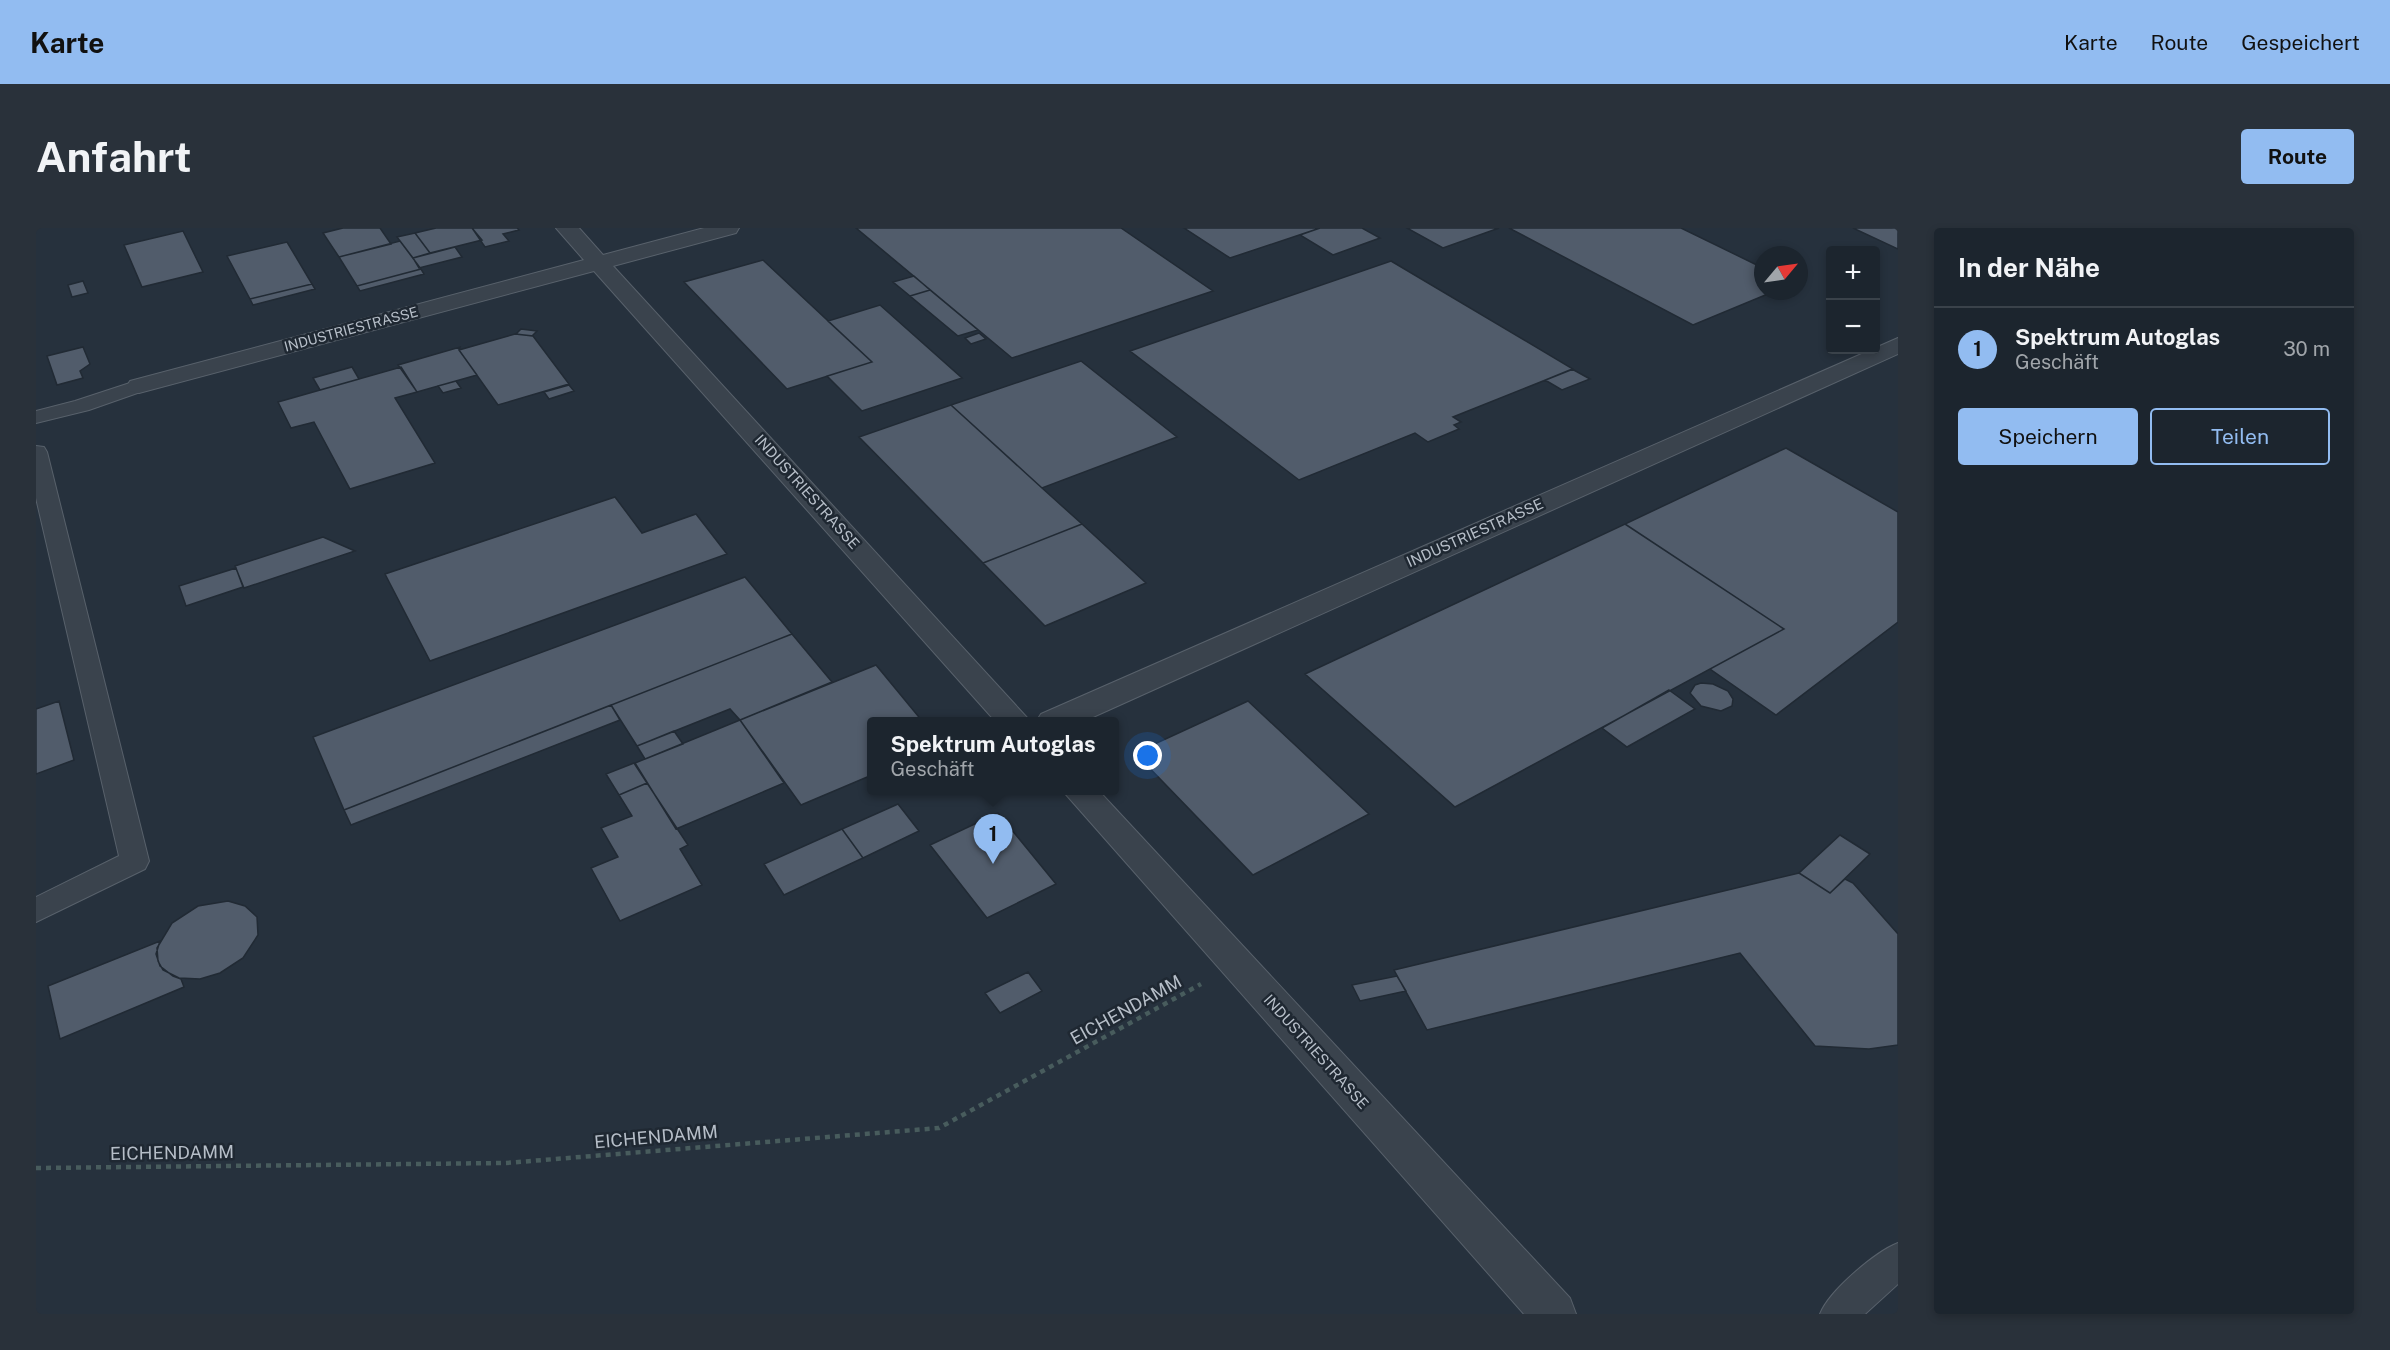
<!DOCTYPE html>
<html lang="de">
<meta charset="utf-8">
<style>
body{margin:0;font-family:"Public Sans",sans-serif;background:#29313a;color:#f1f3f6}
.controls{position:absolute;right:18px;top:18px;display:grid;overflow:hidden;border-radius:6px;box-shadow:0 3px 9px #0003}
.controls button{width:54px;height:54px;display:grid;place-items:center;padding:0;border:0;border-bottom:2px solid #3a424a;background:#1c252e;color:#f1f3f6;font:30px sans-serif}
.compass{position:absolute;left:1718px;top:18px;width:54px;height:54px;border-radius:50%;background:#1c252e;box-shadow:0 3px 9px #0003;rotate:61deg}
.you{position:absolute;left:1112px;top:528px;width:21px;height:21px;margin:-15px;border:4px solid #fff;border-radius:50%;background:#1a73e8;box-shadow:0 0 0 9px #1a73e833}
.badge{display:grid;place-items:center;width:39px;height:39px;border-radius:50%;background:#92bcf1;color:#111;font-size:20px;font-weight:700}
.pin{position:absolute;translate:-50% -50px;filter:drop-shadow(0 2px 3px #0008)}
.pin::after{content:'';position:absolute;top:32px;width:21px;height:18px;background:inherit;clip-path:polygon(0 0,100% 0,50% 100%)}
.popup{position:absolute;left:831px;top:489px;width:252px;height:78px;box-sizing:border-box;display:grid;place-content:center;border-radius:6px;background:#1c252e;filter:drop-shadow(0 2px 4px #0005);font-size:20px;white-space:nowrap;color:#a0a5aa}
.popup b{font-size:22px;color:#f1f3f6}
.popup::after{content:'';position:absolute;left:50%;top:100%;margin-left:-12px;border:12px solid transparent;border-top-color:#1c252e}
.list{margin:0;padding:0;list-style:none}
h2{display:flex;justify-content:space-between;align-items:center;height:78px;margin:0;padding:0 24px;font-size:26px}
h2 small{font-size:20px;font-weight:400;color:#a0a5aa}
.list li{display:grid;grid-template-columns:39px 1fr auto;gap:18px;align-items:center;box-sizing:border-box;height:84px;padding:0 24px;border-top:2px solid #3a424a}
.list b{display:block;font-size:22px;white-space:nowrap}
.list p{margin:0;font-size:20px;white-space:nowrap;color:#a0a5aa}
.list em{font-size:20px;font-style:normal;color:#a0a5aa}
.actions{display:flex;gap:12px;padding:18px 24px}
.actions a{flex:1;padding:14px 0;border:2px solid #92bcf1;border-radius:6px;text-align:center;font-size:21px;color:#92bcf1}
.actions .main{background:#92bcf1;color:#111}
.map{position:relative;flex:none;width:1862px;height:1086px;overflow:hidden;border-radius:6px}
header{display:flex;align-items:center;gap:36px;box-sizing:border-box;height:84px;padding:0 30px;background:#92bcf1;color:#111}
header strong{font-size:28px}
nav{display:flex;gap:33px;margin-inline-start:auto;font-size:21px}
.intro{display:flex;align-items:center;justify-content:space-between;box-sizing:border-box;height:144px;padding:0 36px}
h1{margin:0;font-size:42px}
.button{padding:15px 27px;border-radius:6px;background:#92bcf1;color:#111;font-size:21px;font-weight:700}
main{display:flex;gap:36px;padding:0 36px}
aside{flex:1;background:#1c252e;border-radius:6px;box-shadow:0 3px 9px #0003}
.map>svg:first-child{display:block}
.building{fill:#515c6b;stroke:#212a34;stroke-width:1.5}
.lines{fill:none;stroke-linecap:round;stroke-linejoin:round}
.lane-casing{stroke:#58616b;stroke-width:2}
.street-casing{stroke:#58616b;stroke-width:2}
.path{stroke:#485c5d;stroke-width:4.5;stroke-dasharray:5 5;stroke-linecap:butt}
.lane{fill:#3a434d;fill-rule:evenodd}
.street{fill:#3a434d;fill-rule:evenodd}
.labels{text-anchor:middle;stroke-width:5;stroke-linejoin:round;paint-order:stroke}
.far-street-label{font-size:14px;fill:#b6bec8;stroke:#1f2832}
.street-label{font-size:15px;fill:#b6bec8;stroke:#1f2832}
.near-street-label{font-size:18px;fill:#b6bec8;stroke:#1f2832}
</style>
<header>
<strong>Karte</strong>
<nav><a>Karte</a><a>Route</a><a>Gespeichert</a></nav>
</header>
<div class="intro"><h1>Anfahrt</h1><a class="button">Route</a></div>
<main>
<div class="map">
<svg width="1862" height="1086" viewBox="0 0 1862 1086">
<rect width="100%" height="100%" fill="#26313d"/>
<path class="building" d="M307,0H344L355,16L303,29L287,5Z
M400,0H436L446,12L394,25L379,5Z
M436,0H481L483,2L467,6L473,13L449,19Z
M820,0H1085L1177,63L976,130Z
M1148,0H1284L1194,30Z
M1284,0H1326L1344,10L1297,27L1264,7Z
M1371,0H1463L1407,20Z
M1473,0H1645L1727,40V63H1739L1657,97Z
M1817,0H1862V21Z
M147,3L167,44L106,59L88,17Z
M379,5L394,25L377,30L361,9Z
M364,13L385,41L321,58L303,29Z
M251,14L276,56L214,71L191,28Z
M419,19L426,29L383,40L377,30Z
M727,32L729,34L836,134L751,161L648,54Z
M1355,33L1537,141L1417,189L1425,194L1418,197L1423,201L1392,214L1379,205L1263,252L1094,123Z
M385,41L388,46L324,63L321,58Z
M878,48L894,62L874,68L857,54Z
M47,53L52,65L36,69L32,57Z
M276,56L279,61L217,77L214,71Z
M894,62L942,102L922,108L874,68Z
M844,77L926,150L826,183L791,148L836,134L792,93Z
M485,101L501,103L496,108L480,106Z
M943,105L950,111L935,116L929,110Z
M479,106L497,108L533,156L462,177L423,122Z
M47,119L54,136L44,143L47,150L21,157L11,128Z
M424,119L423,122L441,147L381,164L362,137Z
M1045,133L1141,209L1006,260L915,177Z
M316,139L323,151L284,162L277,150Z
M365,139L381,164L359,170L399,235L314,261L278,194L255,200L242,174Z
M1536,141L1554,151L1526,162L1509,152Z
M420,153L425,160L407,165L402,158Z
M533,157L538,163L513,171L508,164Z
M915,177L1006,260L1046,296L947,335L823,209Z
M1750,220L1862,284V394L1740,487L1674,441L1748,401L1589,296Z
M579,269L606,305L660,286L691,326L394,433L349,346Z
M1046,296L1110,355L1009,398L947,335Z
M1589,296L1748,401L1419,579L1269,446Z
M287,309L319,323L208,360L199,338Z
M200,340L207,359L150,378L143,358Z
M709,349L756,406L308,582L277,509Z
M756,406L796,454L704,492L694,481L601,518L575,477Z
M840,437L887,494H836V547L765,577L704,492Z
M1665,455L1677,456L1692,463L1697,471L1696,478L1685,483L1665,478L1654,465L1659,457Z
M1633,462L1659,481L1591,519L1566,500Z
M23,473L38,532L0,546V481Z
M1212,473L1333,586L1217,647L1099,525Z
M575,477L584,492L315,597L308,582Z
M704,492L748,555L640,601L599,535Z
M638,503L647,516L609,531L601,518Z
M598,535L611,555L583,567L570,546Z
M611,555L652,617L644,621L666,657L584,693L555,640L582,629L565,600L596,588L583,567Z
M862,576L883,603L827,630L806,601Z
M962,585L1020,656L951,690L894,617Z
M806,601L827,630L748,667L728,636Z
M1804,607L1834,626L1794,665L1763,645Z
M1763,645L1794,665L1809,651L1817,655L1862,706V817L1833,821L1779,818L1704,725L1391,802L1358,742Z
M192,673L209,678L221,689L222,707L207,730L184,745L164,751L143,750L127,742L122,733L121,720L136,695L162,678Z
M124,713L120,726L124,738L137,748L145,751L148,759L24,811L12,758Z
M992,744L1006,763L964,785L949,765Z
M1361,748L1370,763L1324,773L1316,757Z"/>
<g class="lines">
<g class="lane-casing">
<path id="lane" d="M103,152L110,154L113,158L110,162L53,182L0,195V183L39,173Z
M0,218L8,219L11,224L113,633L109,641L0,694V669L83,628L0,270Z
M1862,1015V1056L1829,1086H1784C1793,1063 1839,1024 1862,1015Z"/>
</g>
<g class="street-casing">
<path id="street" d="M520,0H543L567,27L668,0H703L700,5L577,38L995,494H960L558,43L103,165L94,163L91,158L94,153L548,32Z
M1862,110V126L1046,494H1000L1005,486Z
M1026,562H1062L1534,1070L1540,1086H1488Z"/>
</g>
<path class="path" d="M0,940L470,935L903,900L1165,756"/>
<use href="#lane" class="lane"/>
<use href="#street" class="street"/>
</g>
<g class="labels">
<g class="far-street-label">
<text transform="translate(315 101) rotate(-15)" y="5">INDUSTRIESTRASSE</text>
</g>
<g class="street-label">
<text transform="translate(771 264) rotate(48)" y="5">INDUSTRIESTRASSE</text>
<text transform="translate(1439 305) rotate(-24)" y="5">INDUSTRIESTRASSE</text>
<text transform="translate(1280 824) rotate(48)" y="5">INDUSTRIESTRASSE</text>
</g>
<g class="near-street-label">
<text transform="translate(1090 782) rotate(-29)" y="6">EICHENDAMM</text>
<text transform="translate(620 909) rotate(-5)" y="6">EICHENDAMM</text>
<text transform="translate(136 925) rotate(-1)" y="6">EICHENDAMM</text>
</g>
</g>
</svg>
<div class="controls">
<button>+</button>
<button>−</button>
</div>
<svg class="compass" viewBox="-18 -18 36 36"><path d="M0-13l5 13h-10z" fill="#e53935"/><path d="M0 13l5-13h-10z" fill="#a0a5aa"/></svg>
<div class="you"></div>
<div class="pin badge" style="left:957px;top:636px">1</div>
<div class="popup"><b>Spektrum Autoglas</b>Geschäft</div>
</div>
<aside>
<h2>In der Nähe<small></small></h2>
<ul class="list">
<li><span class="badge">1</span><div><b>Spektrum Autoglas</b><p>Geschäft</p></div><em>30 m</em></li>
</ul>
<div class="actions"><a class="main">Speichern</a><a>Teilen</a></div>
</aside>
</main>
